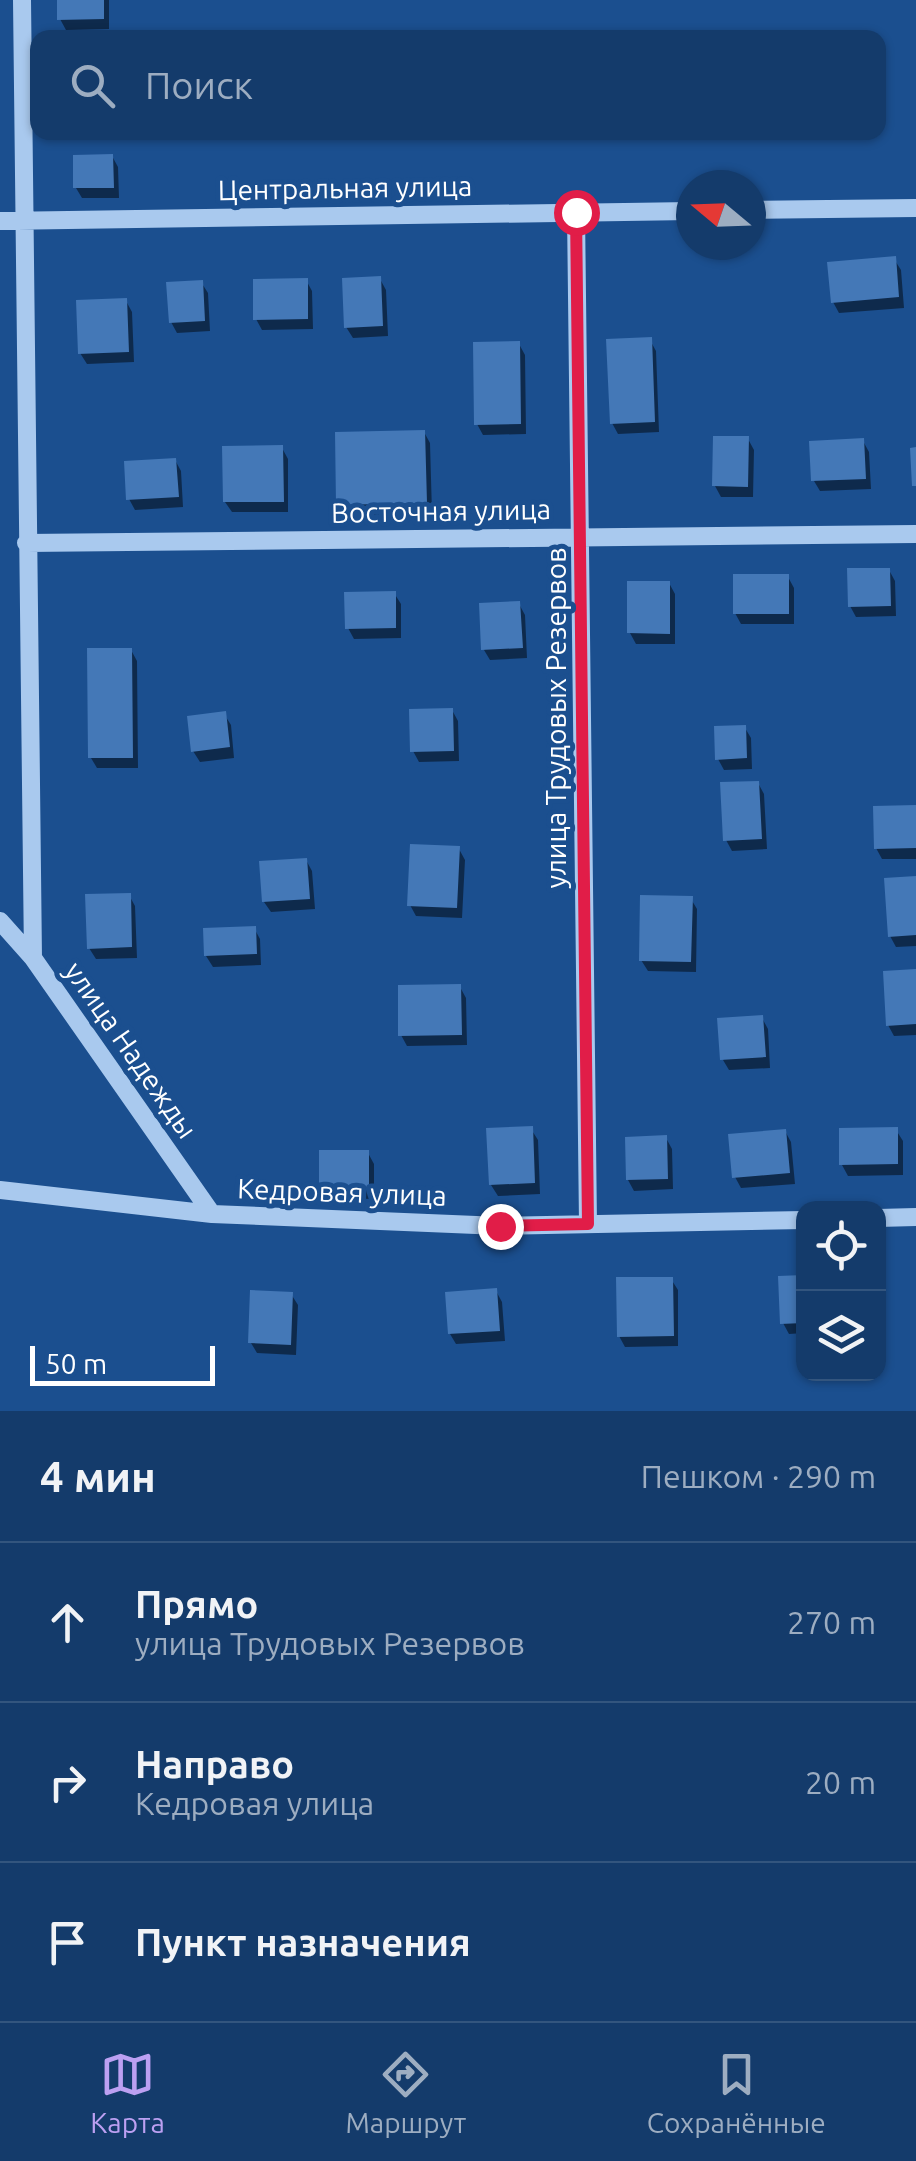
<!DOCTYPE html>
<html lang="ru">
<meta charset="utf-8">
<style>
body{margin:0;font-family:Ubuntu,sans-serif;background:#1d4271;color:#f1f3f6}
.controls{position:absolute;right:30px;bottom:30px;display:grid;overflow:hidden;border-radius:20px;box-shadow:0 2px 8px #0004}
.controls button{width:90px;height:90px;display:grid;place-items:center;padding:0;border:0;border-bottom:2px solid #33557e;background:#143b6b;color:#f1f3f6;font:50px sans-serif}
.compass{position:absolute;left:676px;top:170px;width:90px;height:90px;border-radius:50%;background:#143b6b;box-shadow:0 2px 8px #0004;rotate:289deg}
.scale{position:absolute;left:30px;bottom:25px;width:185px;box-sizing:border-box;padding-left:10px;border:5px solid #fff;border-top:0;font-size:28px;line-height:35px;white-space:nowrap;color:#fff;-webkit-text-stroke:8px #1b4f8f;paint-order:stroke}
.stop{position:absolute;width:30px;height:30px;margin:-22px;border:8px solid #e11d48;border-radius:50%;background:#fff}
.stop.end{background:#e11d48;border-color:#fff;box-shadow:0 2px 10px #0008}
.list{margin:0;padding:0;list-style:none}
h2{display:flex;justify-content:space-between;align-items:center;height:130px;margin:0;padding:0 40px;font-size:42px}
h2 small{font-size:32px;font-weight:400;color:#9dadc1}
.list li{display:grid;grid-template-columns:65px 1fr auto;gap:30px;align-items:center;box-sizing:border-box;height:160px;padding:0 40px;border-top:2px solid #33557e}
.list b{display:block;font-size:38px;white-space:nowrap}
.list p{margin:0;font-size:32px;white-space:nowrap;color:#9dadc1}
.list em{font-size:32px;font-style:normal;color:#9dadc1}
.icon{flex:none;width:55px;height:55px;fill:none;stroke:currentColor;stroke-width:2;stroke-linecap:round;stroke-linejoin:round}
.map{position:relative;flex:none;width:916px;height:1411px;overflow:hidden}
.search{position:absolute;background:#143b6b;box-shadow:0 2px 8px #0004;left:30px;right:30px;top:30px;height:110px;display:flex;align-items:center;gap:25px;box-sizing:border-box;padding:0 35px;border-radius:20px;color:#9dadc1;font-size:38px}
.sheet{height:610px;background:#143b6b}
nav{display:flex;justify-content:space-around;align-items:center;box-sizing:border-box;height:140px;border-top:2px solid #33557e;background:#143b6b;font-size:28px;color:#9dadc1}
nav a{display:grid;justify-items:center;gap:5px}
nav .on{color:#bca0f2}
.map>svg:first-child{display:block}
.shadow{fill:#0007}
.building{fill:#4478b7}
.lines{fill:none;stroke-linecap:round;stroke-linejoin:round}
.minor{stroke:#a9c9ee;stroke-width:18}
.route{stroke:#e11d48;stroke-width:12}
.labels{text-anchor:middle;stroke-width:10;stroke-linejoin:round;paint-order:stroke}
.street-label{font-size:28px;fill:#fff;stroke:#1b4f8f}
</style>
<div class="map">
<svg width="916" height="1411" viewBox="0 0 916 1411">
<rect width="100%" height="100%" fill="#1b4f8f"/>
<path class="shadow" d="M60,0H109V29L66,30L60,19Z
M112,156L118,167L119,198H82L76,188Z
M894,259L901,270L904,308L839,313L833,302Z
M380,279L386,290L388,336L353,338L346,327Z
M306,280L312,291L313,329L262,330L256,319Z
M201,282L208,293L210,331L177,333L171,322Z
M126,301L132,312L134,362L87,364L80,353Z
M650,340L656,351L659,432L618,434L612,423Z
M519,344L525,355L526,434L483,435L477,424Z
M424,432L430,443L432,513L345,515L339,504Z
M748,439L754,450L753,497H721L715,486Z
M863,441L869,452L871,489L820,491L814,481Z
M282,448L288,459V512H232L225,502Z
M175,460L181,471L183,507L135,510L129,499Z
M889,570L895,581L896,616L856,617L850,606Z
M788,577L794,588V624H741L735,613Z
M669,583L675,594V644H636L630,633Z
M394,593L401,604V638L354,639L348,628Z
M519,604L525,615L527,658L490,660L484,650Z
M131,650L137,661L138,768H97L91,758Z
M452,710L458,721L459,761L419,762L413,751Z
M224,714L231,725L234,758L200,762L193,751Z
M745,728L751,738L752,769L724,770L718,759Z
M758,783L764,794L767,849L732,851L726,840Z
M916,807V859H882L876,848Z
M459,849L465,860L462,918L416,916L410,905Z
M306,860L312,871L315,909L271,912L264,902Z
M916,879V946L896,947L890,936Z
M129,895L135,906L137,958L96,959L89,948Z
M691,899L697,909L696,972L648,971L641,960Z
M254,928L260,939L261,965L213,967L206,956Z
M916,972V1035L894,1036L888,1025Z
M460,987L466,998L467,1045L407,1046L401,1035Z
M762,1018L768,1029L770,1068L729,1070L723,1060Z
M531,1129L538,1140L540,1194L498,1196L491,1185Z
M896,1130L903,1141V1175L848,1176L842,1165Z
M785,1131L791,1142L795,1184L741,1188L735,1177Z
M666,1138L672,1149L673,1189L634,1191L628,1180Z
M368,1153L374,1164V1199L327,1198L321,1187Z
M804,1277V1333L789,1334L783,1323Z
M671,1279L678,1290V1346L625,1347L619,1336Z
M496,1291L502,1302L505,1341L456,1344L450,1334Z
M291,1294L298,1305L296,1355L257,1353L251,1343Z"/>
<path class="building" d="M57,0H104V19L57,20Z
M113,154L114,188H73V155Z
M896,256L899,297L831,303L827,262Z
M381,276L383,326L344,328L342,278Z
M308,278V319L253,320V279Z
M203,280L205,321L169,323L166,282Z
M127,298L129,352L78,354L76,300Z
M652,337L655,422L610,424L606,339Z
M520,341L521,424L474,425L473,342Z
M425,430L427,503L336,505L335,432Z
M713,436H749L748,487L712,486Z
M864,438L866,479L811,481L809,441Z
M283,445L284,502H223L222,446Z
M916,447V486H912L910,448Z
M176,458L179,497L126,500L124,461Z
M847,568H890L891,606L848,607Z
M733,574H789V614H733Z
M627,581H670V634L627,633Z
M396,591V628L345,629L344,592Z
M520,601L523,648L481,650L479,603Z
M87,648H132L133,758H88Z
M453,708L454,751L410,752L409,709Z
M226,711L230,747L191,752L187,716Z
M746,725L747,758L715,760L714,726Z
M759,781L762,839L723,841L720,782Z
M916,805V848L874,849L873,806Z
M410,844L460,846L457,908L407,906Z
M307,858L310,899L262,902L259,861Z
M916,876V935L888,937L884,878Z
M131,893L132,947L87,949L85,894Z
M640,895L693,896L691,962L639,961Z
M256,926L257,954L204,956L203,928Z
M916,969V1024L886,1026L883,971Z
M461,984L462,1035L398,1036V985Z
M763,1015L766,1057L720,1060L717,1018Z
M533,1126L535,1183L489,1185L486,1128Z
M898,1127V1164L839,1165V1128Z
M786,1129L790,1173L732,1178L728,1134Z
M667,1135L668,1179L626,1180L625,1137Z
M319,1150H369V1189L319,1188Z
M804,1275V1323L780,1324L778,1276Z
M616,1277H673L674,1336L617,1337Z
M497,1288L500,1331L448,1334L445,1292Z
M250,1290L293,1292L291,1345L248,1343Z"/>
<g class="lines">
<path class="minor" d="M22,0L33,958
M751,210L916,208
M576,212L588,1224
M0,221L691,211
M26,543L916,534
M0,921L33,958L212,1214
M0,1190L212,1214L500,1226L804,1220
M878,1218L916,1217"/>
</g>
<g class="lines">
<path class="route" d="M500,1226L588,1224L576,212"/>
</g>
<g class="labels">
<g class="street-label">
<text transform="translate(345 188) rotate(-1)" y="10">Центральная улица</text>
<text transform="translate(441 511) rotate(-1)" y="10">Восточная улица</text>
<text transform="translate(556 718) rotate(-90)" y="10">улица Трудовых Резервов</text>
<text transform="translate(131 1050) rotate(55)" y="10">улица Надежды</text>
<text transform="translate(342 1192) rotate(2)" y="10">Кедровая улица</text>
</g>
</g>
</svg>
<div class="controls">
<button><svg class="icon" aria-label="locate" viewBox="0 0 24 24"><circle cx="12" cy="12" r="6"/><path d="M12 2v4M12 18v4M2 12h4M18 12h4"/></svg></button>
<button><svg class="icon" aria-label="layers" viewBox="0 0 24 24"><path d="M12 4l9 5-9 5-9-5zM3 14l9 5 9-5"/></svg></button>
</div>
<svg class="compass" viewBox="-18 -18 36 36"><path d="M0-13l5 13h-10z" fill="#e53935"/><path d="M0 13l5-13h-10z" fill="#9dadc1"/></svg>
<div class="scale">50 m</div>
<div class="stop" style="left:576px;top:212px"></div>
<div class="stop end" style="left:500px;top:1226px"></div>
<div class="search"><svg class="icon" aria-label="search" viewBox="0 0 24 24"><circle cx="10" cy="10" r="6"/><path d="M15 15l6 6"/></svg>Поиск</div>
</div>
<section class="sheet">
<h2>4 мин<small>Пешком · 290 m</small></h2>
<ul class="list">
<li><svg class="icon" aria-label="ahead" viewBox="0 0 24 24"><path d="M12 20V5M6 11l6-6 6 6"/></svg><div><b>Прямо</b><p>улица Трудовых Резервов</p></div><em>270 m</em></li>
<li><svg class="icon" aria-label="right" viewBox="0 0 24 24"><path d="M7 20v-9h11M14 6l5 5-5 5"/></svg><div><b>Направо</b><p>Кедровая улица</p></div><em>20 m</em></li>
<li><svg class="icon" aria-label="arrive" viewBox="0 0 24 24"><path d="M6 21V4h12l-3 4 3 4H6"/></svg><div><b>Пункт назначения</b></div></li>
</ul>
</section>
<nav>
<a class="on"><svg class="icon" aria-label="map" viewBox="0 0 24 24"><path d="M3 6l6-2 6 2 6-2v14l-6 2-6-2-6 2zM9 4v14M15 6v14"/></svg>Карта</a>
<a><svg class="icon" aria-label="directions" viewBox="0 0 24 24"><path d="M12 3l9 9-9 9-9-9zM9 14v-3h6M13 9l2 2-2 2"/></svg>Маршрут</a>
<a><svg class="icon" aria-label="saved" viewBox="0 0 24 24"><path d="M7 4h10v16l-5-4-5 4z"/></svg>Сохранённые</a>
</nav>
